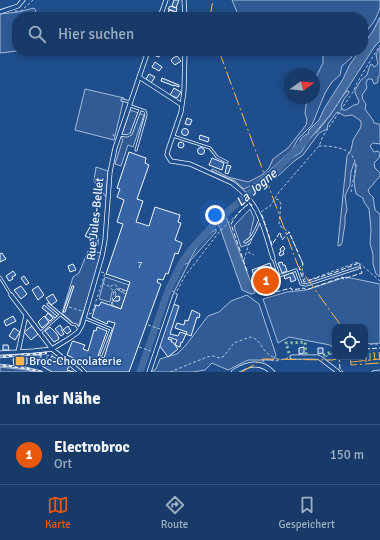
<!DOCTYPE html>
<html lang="de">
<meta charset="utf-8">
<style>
body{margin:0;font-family:Signika,sans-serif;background:#20416f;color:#f1f3f6}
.controls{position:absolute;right:12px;bottom:12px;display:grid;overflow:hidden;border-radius:8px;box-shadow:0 2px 6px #0003}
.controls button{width:36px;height:36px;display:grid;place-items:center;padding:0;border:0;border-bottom:1px solid #36547d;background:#173a69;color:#f1f3f6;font:20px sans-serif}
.compass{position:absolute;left:284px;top:68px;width:36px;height:36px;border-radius:50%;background:#173a69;box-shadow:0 2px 6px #0003;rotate:75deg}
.you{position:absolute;left:215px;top:215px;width:14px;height:14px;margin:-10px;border:3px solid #fff;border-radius:50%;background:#1a73e8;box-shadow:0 0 0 6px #1a73e833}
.badge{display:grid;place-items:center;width:26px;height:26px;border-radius:50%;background:#ea580c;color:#fff;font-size:13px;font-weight:700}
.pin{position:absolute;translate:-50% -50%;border:2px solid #fff;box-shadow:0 1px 4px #0006}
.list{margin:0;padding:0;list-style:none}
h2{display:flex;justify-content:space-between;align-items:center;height:52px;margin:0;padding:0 16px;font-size:17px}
h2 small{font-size:13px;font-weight:400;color:#9eadc0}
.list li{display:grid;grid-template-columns:26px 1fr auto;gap:12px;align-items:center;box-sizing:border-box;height:60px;padding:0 16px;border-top:1px solid #36547d}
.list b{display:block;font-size:15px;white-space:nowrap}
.list p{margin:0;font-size:13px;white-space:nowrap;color:#9eadc0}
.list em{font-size:13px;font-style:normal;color:#9eadc0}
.icon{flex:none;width:22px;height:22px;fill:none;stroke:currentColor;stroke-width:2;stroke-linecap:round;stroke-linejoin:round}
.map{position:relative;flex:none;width:380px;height:372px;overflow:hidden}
.search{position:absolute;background:#173a69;box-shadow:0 2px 6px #0003;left:12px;right:12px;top:12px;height:44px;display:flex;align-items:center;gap:10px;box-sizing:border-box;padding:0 14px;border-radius:16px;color:#9eadc0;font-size:15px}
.sheet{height:112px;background:#173a69}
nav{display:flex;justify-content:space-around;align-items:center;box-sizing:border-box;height:56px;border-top:1px solid #36547d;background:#173a69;font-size:11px;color:#9eadc0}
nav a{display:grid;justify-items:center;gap:2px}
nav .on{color:#ea580c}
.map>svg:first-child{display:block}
.built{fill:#305b95;stroke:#a8bbd7}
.water{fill:#446ba0;stroke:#a8bbd7}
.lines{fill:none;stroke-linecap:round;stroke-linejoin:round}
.river{stroke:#446ba0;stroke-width:7}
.building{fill:#3563a3;stroke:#f2f6ff}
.service-casing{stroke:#f2f6ff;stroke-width:3}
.minor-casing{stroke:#f2f6ff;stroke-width:5}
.secondary-casing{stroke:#f2f6ff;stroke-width:6}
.path{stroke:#b3c4dc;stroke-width:1;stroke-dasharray:3 2;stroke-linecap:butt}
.service{stroke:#1f4e8c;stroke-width:1.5}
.minor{stroke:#1f4e8c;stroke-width:3.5}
.secondary{stroke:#1f4e8c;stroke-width:4.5}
.rail-casing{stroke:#f2f6ff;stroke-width:2.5}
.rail{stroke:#1f4e8c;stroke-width:1;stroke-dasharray:3;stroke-linecap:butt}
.hedge{stroke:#97c8a6;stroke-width:3;stroke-dasharray:2 3;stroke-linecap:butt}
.fence{stroke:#f2f6ff;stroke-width:1;stroke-dasharray:5 2;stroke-linecap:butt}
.power{stroke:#ffb74d;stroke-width:1;stroke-dasharray:14 3 2 3;stroke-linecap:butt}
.poi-dot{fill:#ffb74d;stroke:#1f4e8c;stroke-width:1.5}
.labels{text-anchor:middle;stroke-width:3;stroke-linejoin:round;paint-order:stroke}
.number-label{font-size:10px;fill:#c3d1e8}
.street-label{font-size:12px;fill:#f2f6ff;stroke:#1f4e8c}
.poi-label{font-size:12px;fill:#f2f6ff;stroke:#1f4e8c;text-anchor:start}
.water-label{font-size:13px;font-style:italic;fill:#f2f6ff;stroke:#1f4e8c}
</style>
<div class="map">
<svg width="380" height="372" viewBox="0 0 380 372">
<rect width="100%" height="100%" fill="#1f4e8c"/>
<path class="built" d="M232,0H380V8L375,20L363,36V17H239Z
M34,8L36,11L35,17H17V51L0,53V14L18,12Z
M380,47V75L378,77V81L377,83L374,84L372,79H368L366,83L367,88L362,95L363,100L366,104L365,109L373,120L374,123L379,124L380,126V144L373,143L370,146L374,152L378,151L380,153L379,158L374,163L375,168L380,173V176L368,190L369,193L373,197L375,210L380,214V277L376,274L373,264V255L370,243L371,229L369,209L364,202L363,198L356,194L355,189L354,181L356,168V164L354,163L351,172L350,185L345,196L347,210L345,216V224L342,243L341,245L338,246V244L347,156L351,150L353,140L361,127V121L352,115L345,116L337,112L328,124L327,129L319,133L303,155L293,162L276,178H272L288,161L301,152L311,136L317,132L331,114L340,99L347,91H349V93L344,99L341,106L343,110H346L354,105L358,104L359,101L355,93V90L361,80L367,75L370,65L372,64L374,67L378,64L376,55Z
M323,51H355L351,58L342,66L340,75L332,82L325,93L312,125L298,139L292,150L256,183L244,189L235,181L216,173L211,170L213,169L228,177L248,182L262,175L269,168L273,159L288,148L306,125L307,120L305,113L307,98H314V81L323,63Z
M85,89L124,98L114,140L75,130Z
M130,110L144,115L133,147L128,145L121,166L115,164L123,139L121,137Z
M96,167L108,171L106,197L94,181Z
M250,209L254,218L250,235L252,238L250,244L241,247L234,226Z
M216,229V232L190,261L174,292L170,290L171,285L181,266L188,263L197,247L209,234Z
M88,251L102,253L93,284L79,324L77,327L62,313L73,277L79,273Z
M105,277L129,285L127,291L119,288L118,290L126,294L121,309L112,305L113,300L117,301L120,300L118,296L115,297L116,292H112L110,302L99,299Z
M346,277L380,284V343L371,344L365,343V327H335V348L334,349L330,345L289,337L278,343L263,299L287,292L306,290Z
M247,295L259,304L276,355L273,360H248L228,370L212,363L205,370L193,372H150L156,369L160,359L177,354L186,345L208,316L219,312L231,301Z
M0,367L27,370L35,372H0Z"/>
<path class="water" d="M380,17V41L375,46L331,114L303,147L299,144C300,139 303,135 308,134L309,130L319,120L324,109L343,79L349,66L359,51H363V45L373,31Z
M225,214L255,293L251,294L242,290L220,228L216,222Z"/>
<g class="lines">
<path class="river" d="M140,372L169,288L181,264L192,248L216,222L279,167L307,139"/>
</g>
<path class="building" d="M174,0H179L176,8L172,6Z
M170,6L177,8L176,12L168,9Z
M169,10L177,12L176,16L168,13Z
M155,51H162L159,57L153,55Z
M177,56L181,61L175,65L171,61L173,58Z
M155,62L162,67L159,71L152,67Z
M149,74L155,77L151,83L146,79Z
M162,78L179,85V87L174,85V86L161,81Z
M174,88L181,92L177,98L170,95Z
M187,118L192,120L190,125L185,124Z
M181.5 132a3.5 3.5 0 1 1 7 0a3.5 3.5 0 1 1-7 0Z
M200,135L209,138L208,142L199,139Z
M178 145a3 3 0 1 1 6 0a3 3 0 1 1-6 0Z
M197.5 151a3.5 3.5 0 1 1 7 0a3.5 3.5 0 1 1-7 0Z
M129,152L146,158L145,163L149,165L137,199L143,201L136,222L149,226L155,207L180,215L178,222L181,223L175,240L182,243L178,254L175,253L168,274L166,273L163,280L158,279L157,282L161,284L129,372H87L79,364L80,361L67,355L72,342L73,341L85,345L83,349L88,351L94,330L96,331L97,327L107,331L98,356L104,358L115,323L108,321L107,324L92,317L96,305L99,306L101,302L121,309L130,282L106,274L123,224L117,222L124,200L117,197L120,189L117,188Z
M212,158L224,163L222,170L209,165Z
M227,165L231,166L228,174L225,173Z
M91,225L98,228L96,232L93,230L89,238L85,236Z
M98,238V245L91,246L90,239Z
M283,246L285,249L283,251L284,254L280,256L279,253L281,252L280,249Z
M2,253L6,259L0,262V254Z
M282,262L283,265H285L287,271L282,273L278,263Z
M270,263L279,288L261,295L252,270Z
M73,264L76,270L70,272L68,266Z
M13,271L16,275L12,277L13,279L9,281L6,276Z
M290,273H293L296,280L291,282L290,277L285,279L284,276Z
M24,276L29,283L26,285L21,278Z
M21,286L27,294L21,299L14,290Z
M38,286L44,295L38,300L32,290Z
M72,286H74L65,312H63Z
M53,294L57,301L51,305L46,298Z
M117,296L120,297L119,301H114L113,300Z
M173,304L179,306L170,334L178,336L180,332L186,334L182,343L181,342L180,347L175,345L177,340L169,337L168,339L172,340L171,342H173L178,349L168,357L159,345Z
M44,305L57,316L55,318L42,308Z
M192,310L200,314L199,318L197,317L191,336L186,334L187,332L175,328L177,323L184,325L185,320L188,321Z
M48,313L53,318L50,321L45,317Z
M13,316L16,321L6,326L4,321Z
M44,316L49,322L42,328L38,322Z
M60,325L62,328V331L64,334L61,336L55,329Z
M32,326L38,334L31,340L24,332Z
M68,326L71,331L67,334L63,330Z
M50,327L57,334L59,339L54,342L45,331Z
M14,328L20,332L15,340L9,336Z
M3,345H8L9,350H3Z
M304,347V353L299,354V348Z
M318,348H323V353L318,354Z
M30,355H41V358L31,359Z
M52,356L69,366L67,370L74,372H52L42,366L47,358L50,359Z
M22,358H27V364L14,365L13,359Z"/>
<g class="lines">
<g class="service-casing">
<path id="service" d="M122,100L130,102
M131,106L145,111L146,115L136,150
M120,135L127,136L131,134L140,110
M173,136L210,148L217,157L227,162
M245,242C253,239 256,228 260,220
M273,258L279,276L296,270L301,284L306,285L358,268
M0,277L11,295
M48,304L72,324L76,325L79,329
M84,318L111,329L101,355
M41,332L60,315
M373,372L380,371"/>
</g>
<g class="minor-casing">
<path id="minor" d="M184,0L185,17
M0,12L18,6L23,0
M160,17L166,0
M185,51L184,91L181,112L168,150L167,155L171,161L190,164L232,183C261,204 263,227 273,258
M139,77L182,105
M11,295L52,349L80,372
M18,352L26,315
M0,353L34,351L52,349L70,338L78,332L82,325L102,256L105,240L110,172L115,148L148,51
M292,357H317L320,358L338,372
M149,372L175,295"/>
</g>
<g class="secondary-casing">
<path id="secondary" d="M234,372C247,364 260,360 272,372"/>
</g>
<path class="path" d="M15,11H21L33,0
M113,134L115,138
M319,146C335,146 358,148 355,170C354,178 352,185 351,192
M276,199L279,200L281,204L279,224L280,226L289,232L303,264L302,272L305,280H309L358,262L380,281
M261,212L270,206L279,192L319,146L323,136L353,92L358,81L380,45
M248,252L254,255
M244,260L249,243
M101,272L105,273L102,283
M117,289L127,292
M177,291L185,276L220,231L248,204
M111,305L114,291L117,288L116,285H112L110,288L114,291
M69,307L82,311
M89,314L92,313L102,283L111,287
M148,325L160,329
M365,344H380
M139,347L151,351
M46,356L53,355
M325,357L335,352
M263,362L264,359L276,361L288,358
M170,372L207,357L213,356L220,358L224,356L234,343L250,337C260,339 260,346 266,352C270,356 275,358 280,360"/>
<use href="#service" class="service"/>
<use href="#minor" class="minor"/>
<use href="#secondary" class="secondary"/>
<g class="rail-casing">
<path id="rail" d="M0,357L46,353
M0,365L26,368L42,372"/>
</g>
<use href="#rail" class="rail"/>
<path class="hedge" d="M289,353L286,343L305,342L306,354
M323,355L335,351"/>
<path class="fence" d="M261,215H262L272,245L280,232L282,240L289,232L303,264L299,268L304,282L336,272L359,263L362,273L343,279V277L306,290L304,288L292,290L291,288L276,292
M247,271L231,224C235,217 242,206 251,204L252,206
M365,349L380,348
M339,357L340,369L343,372"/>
<path class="power" d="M210,17L213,0
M219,51L298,266L342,327
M374,352L375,360
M379,352L380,360
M370,353V361
M366,354V362
M350,357L351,365L380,363
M351,362L380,359
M242,372L263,359L332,360L347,357"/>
</g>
<rect class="poi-dot" x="15" y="356" width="10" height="10" rx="2"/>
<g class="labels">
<g class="number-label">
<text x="140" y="268">7</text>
</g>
<g class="street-label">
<text transform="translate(95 219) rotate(-84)" y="4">Rue Jules-Bellet</text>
</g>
<g class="poi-label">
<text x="29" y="365">Broc-Chocolaterie</text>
</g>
<g class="water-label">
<text transform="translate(256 187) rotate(-41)" y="5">La Jogne</text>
</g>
</g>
</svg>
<div class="controls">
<button><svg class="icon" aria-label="locate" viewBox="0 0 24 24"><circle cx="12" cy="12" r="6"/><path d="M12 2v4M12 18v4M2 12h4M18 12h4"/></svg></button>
</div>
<svg class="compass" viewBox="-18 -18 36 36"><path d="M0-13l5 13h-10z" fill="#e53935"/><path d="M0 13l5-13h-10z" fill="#9eadc0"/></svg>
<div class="you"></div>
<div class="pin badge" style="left:266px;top:281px">1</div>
<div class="search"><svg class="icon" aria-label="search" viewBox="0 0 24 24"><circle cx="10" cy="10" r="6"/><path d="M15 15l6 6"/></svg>Hier suchen</div>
</div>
<section class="sheet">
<h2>In der Nähe<small></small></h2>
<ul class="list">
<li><span class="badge">1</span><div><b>Electrobroc</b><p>Ort</p></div><em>150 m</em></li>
</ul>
</section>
<nav>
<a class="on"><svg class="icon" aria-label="map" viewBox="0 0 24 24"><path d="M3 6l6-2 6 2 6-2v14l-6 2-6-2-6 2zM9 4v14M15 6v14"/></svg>Karte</a>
<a><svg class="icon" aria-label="directions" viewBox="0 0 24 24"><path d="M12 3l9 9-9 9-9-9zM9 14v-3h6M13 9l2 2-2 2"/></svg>Route</a>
<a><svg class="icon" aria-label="saved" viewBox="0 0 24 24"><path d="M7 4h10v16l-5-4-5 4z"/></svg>Gespeichert</a>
</nav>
